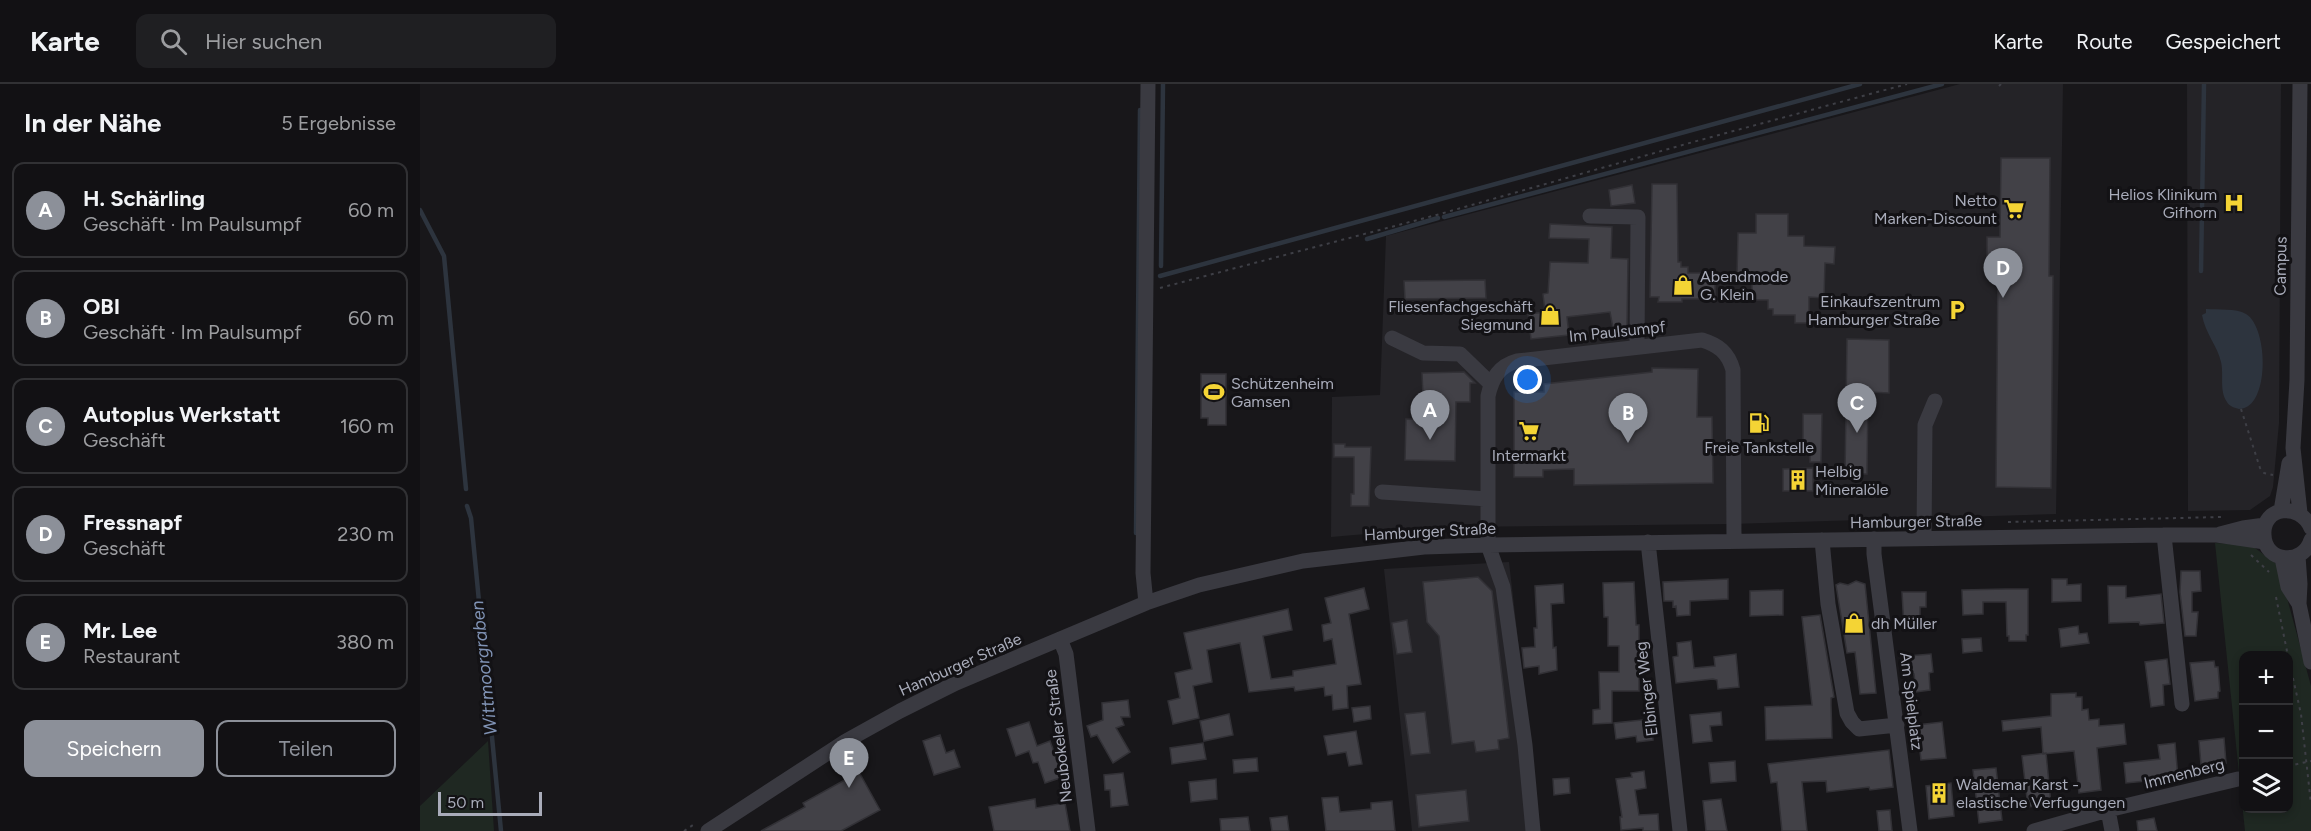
<!DOCTYPE html>
<html lang="de">
<meta charset="utf-8">
<style>
body{margin:0;font-family:Figtree,sans-serif;background:#1f1f22;color:#f1f3f6}
.controls{position:absolute;right:18px;bottom:18px;display:grid;overflow:hidden;border-radius:12px;box-shadow:0 3px 9px #0003}
.controls button{width:54px;height:54px;display:grid;place-items:center;padding:0;border:0;border-bottom:2px solid #313134;background:#121114;color:#f1f3f6;font:30px sans-serif}
.scale{position:absolute;left:18px;bottom:15px;width:104px;box-sizing:border-box;padding-left:6px;border:3px solid #a9acba;border-top:0;font-size:16px;line-height:21px;white-space:nowrap;color:#a9acba;-webkit-text-stroke:4px #131215;paint-order:stroke}
.you{position:absolute;left:1108px;top:296px;width:21px;height:21px;margin:-15px;border:4px solid #fff;border-radius:50%;background:#1a73e8;box-shadow:0 0 0 9px #1a73e833}
.badge{display:grid;place-items:center;width:39px;height:39px;border-radius:50%;background:#8c9099;color:#fff;font-size:20px;font-weight:700}
.pin{position:absolute;translate:-50% -50px;filter:drop-shadow(0 2px 3px #0008)}
.pin::after{content:'';position:absolute;top:32px;width:21px;height:18px;background:inherit;clip-path:polygon(0 0,100% 0,50% 100%)}
.list{margin:0;padding:0;list-style:none}
h2{display:flex;justify-content:space-between;align-items:center;height:78px;margin:0;padding:0 24px;font-size:26px}
h2 small{font-size:20px;font-weight:400;color:#9c9da0}
.list li{display:grid;grid-template-columns:39px 1fr auto;gap:18px;align-items:center;box-sizing:border-box;height:96px;margin:0 12px 12px;padding:0 12px;border:2px solid #313134;border-radius:12px}
.list b{display:block;font-size:22px;white-space:nowrap}
.list p{margin:0;font-size:20px;white-space:nowrap;color:#9c9da0}
.list em{font-size:20px;font-style:normal;color:#9c9da0}
.actions{display:flex;gap:12px;padding:18px 24px}
.actions a{flex:1;padding:14px 0;border:2px solid #8c9099;border-radius:12px;text-align:center;font-size:21px;color:#8c9099}
.actions .main{background:#8c9099;color:#fff}
.icon{flex:none;width:33px;height:33px;fill:none;stroke:currentColor;stroke-width:2;stroke-linecap:round;stroke-linejoin:round}
.map{position:relative;flex:none;width:1891px;height:747px;overflow:hidden}
header{display:flex;align-items:center;gap:36px;box-sizing:border-box;height:84px;padding:0 30px;background:#121114;border-bottom:2px solid #313134}
header strong{font-size:28px}
nav{display:flex;gap:33px;margin-inline-start:auto;font-size:21px}
.search{width:420px;height:54px;background:#1f1f22;display:flex;align-items:center;gap:15px;box-sizing:border-box;padding:0 21px;border-radius:12px;color:#9c9da0;font-size:22px}
main{display:flex}
aside{flex:1;background:#121114}
.map>svg:first-child{display:block}
.built{fill:#242327}
.green{fill:#1f2822;fill-rule:evenodd}
.water{fill:#2d343e}
.lines{fill:none;stroke-linecap:round;stroke-linejoin:round}
.stream{stroke:#2d343e;stroke-width:4.5}
.building{fill:#424147;stroke:#323136;stroke-width:1.5}
.path{stroke:#3e3f46;stroke-width:2;stroke-dasharray:3 4.5;stroke-linecap:butt}
.minor{stroke:#3a3a41;stroke-width:15}
.labels{text-anchor:middle;stroke-width:6;stroke-linejoin:round;paint-order:stroke}
.poi-label{font-size:16px;fill:#a9acba;stroke:#131215;text-anchor:start}
.street-label{font-size:16px;fill:#a9acba;stroke:#131215}
.water-label{font-size:18px;font-style:italic;fill:#8093b5;stroke:#131215}
</style>
<header>
<strong>Karte</strong>
<div class="search"><svg class="icon" aria-label="search" viewBox="0 0 24 24"><circle cx="10" cy="10" r="6"/><path d="M15 15l6 6"/></svg>Hier suchen</div>
<nav><a>Karte</a><a>Route</a><a>Gespeichert</a></nav>
</header>
<main>
<aside>
<h2>In der Nähe<small>5 Ergebnisse</small></h2>
<ul class="list">
<li><span class="badge">A</span><div><b>H. Schärling</b><p>Geschäft · Im Paulsumpf</p></div><em>60 m</em></li>
<li><span class="badge">B</span><div><b>OBI</b><p>Geschäft · Im Paulsumpf</p></div><em>60 m</em></li>
<li><span class="badge">C</span><div><b>Autoplus Werkstatt</b><p>Geschäft</p></div><em>160 m</em></li>
<li><span class="badge">D</span><div><b>Fressnapf</b><p>Geschäft</p></div><em>230 m</em></li>
<li><span class="badge">E</span><div><b>Mr. Lee</b><p>Restaurant</p></div><em>380 m</em></li>
</ul>
<div class="actions"><a class="main">Speichern</a><a>Teilen</a></div>
</aside>
<div class="map">
<svg width="1891" height="747" viewBox="0 0 1891 747">
<rect width="100%" height="100%" fill="#18171a"/>
<path class="built" d="M1540,0H1643L1636,430L1311,440L1026,443L911,453L912,313L960,311L966,152Z
M1767,0H1861L1859,339L1853,403L1850,412L1830,426L1768,427Z
M1089,478L1120,747H992L964,485Z"/>
<path class="green" d="M1795,459L1831,461L1858,481L1891,602V747H1825ZM1824,572H1868V724H1824Z
M68,657L74,747H0V722Z"/>
<path class="water" d="M1786,225C1798,226 1816,224 1826,230C1849,244 1850,325 1819,325C1815,324 1809,322 1807,318C1799,307 1804,290 1801,278C1798,263 1785,249 1782,231L1786,229Z"/>
<g class="lines">
<path class="stream" d="M0,126L24,172L46,405
M1024,133L1522,0
M947,155L1018,134
M741,182L743,0
M1781,187L1784,0
M740,192L1440,0
M47,422L51,434L81,747
M716,449L720,26"/>
</g>
<path class="building" d="M1581,74H1630L1629,192H1633L1631,404L1576,403L1578,177H1567V153H1580Z
M1232,100H1257L1258,178H1261V183H1268V189H1295V215H1262V218H1238L1239,213H1230Z
M1212,101L1215,119L1191,122L1189,106Z
M1336,130H1368V152H1384V162L1415,163L1414,180L1405,179L1404,214L1389,213V239H1375V231H1353V225H1348V216H1332V191H1317L1318,149H1336Z
M1130,140L1192,143L1191,174L1208,175L1207,242L1193,244L1190,228L1147,233L1149,251L1111,255L1108,230L1125,228L1123,210L1128,209L1130,178L1168,179L1169,155L1129,154Z
M1065,196L1066,214L985,215L984,197Z
M1427,255L1469,256V309L1448,308L1447,390H1425Z
M1232,284L1278,285L1277,333H1292L1293,399L1154,401V385L1123,386V393H1094V308H1124V300L1232,288Z
M1044,288L1055,299H1050V318H1036L1035,377L985,376L986,335H1004L1002,289Z
M781,290H806V341H788V334H781Z
M1383,330H1402L1401,378H1390V360H1383Z
M914,360H925V363H951L949,422H931V410H934V373H914Z
M1393,384V407H1363V385Z
M1761,487H1780L1781,507L1772,508V528H1778L1776,552H1765L1760,508Z
M1058,493L1072,507L1089,654L1078,656L1079,665L1056,668L1054,657L1032,660L1019,552L1007,538L1003,498Z
M1308,495V515L1270,517V531L1257,532L1256,522L1253,523V517H1244L1243,498Z
M1632,495H1647V501L1661,500V517L1632,518Z
M1436,497L1445,500L1456,609L1440,610L1435,568L1427,569L1416,501L1420,499L1428,501Z
M1214,498L1216,541H1219V607H1192V639L1173,640V626L1180,625L1179,588H1199V562H1188V533H1184L1183,499Z
M1143,500L1144,519L1131,520L1133,564L1136,563L1137,586L1119,590V582L1104,584L1102,564L1115,563L1114,544H1117L1115,502Z
M1688,502H1706V514L1741,510L1744,539L1720,541L1719,538L1689,539Z
M944,504L949,525L929,530L941,600L927,602L928,624L913,626L912,611L905,612L904,603L875,607L874,603L829,608L820,559L787,566L792,598L773,602L779,634L753,640L748,617L760,614L755,589L772,585L764,549L868,525L872,546L843,552L851,595L873,592V587L916,580L912,555L904,557L902,541L911,539L905,514Z
M1586,505H1608V551H1606V557H1589V552H1587L1586,518H1563V530L1543,531L1542,506Z
M1363,506V531L1330,532V507Z
M1482,508H1506V523H1500V544H1484Z
M1400,531L1414,613L1411,614V621L1412,654L1346,656L1345,623L1392,621L1382,533Z
M987,536L992,568L977,570L972,539Z
M1658,542L1659,550L1667,549L1669,559L1641,563L1639,545Z
M1561,554L1562,567L1543,569L1542,555Z
M1271,557L1274,584L1295,582L1294,573L1316,570L1319,603L1298,605L1297,596L1293,595L1256,599L1253,573L1258,572L1257,559Z
M1511,570L1513,588L1509,589L1510,606L1496,608L1494,590H1490L1488,572Z
M1747,575L1750,600L1743,601L1744,621L1731,623L1725,578Z
M1794,577L1795,583H1798L1800,607L1798,608V614L1775,617L1770,579Z
M1656,609V613H1662V626L1668,625L1669,636L1679,635V642L1704,640L1706,660L1677,664L1681,706L1659,709L1654,667L1623,670L1621,643L1583,647L1582,637L1631,632V610Z
M708,616L710,633H701L704,641L696,644L710,668L693,679L677,651L671,653L667,642L683,636L682,619Z
M950,622L951,635L934,638L932,624Z
M1005,628L1010,669L991,671L985,630Z
M1301,628L1302,641L1290,642L1292,657L1273,659L1270,631Z
M809,630L813,651L784,657L780,637Z
M1231,635L1233,656L1217,658L1216,652L1196,655L1194,639Z
M609,638L617,662L630,657L643,693L625,699L618,678L613,679L609,667L596,672L587,645Z
M1522,638L1526,674L1501,676L1497,641Z
M936,647L942,680L929,682L926,668L908,671L904,652Z
M520,651L526,669L534,666L540,683L514,691L503,657Z
M1804,654L1806,679L1781,681L1779,657Z
M783,659L786,675L752,680L750,664Z
M1755,659L1758,694L1706,699L1704,679L1740,675L1738,661Z
M1469,666L1473,703L1450,706L1449,703L1407,708L1406,697L1382,698L1387,747H1362L1357,698L1351,699L1348,680Z
M1626,669L1631,720L1608,723L1602,672Z
M837,674L838,687L814,689L813,676Z
M1315,677L1316,697L1291,699L1289,679Z
M1576,684L1582,736L1559,739L1553,686Z
M1224,687L1226,704L1215,706L1219,731L1238,730L1239,747H1223V744L1201,746L1200,733H1202L1196,695L1212,693L1211,689Z
M439,688L460,726L421,747H341L385,723L383,719Z
M703,689L708,721L691,723L690,706H685L684,691Z
M1149,694L1150,709L1134,711L1133,695Z
M796,695L797,715L771,718L769,698Z
M1531,699L1534,732L1509,735L1506,702Z
M1046,706L1049,737L999,743L996,711Z
M918,713L920,728L951,725V719L972,717L975,747H906L902,714Z
M615,715L616,724L645,719L650,747H574L569,723Z
M1301,715L1307,747H1286L1283,717Z
M1470,726L1472,747H1459L1457,727Z
M867,732L869,747H852L850,734Z
M828,733L830,747H801L800,735Z
M1734,734L1737,747H1718L1717,737Z"/>
<g class="lines">
<path class="path" d="M1579,2L1581,0
M740,204L1020,130L1273,58L1487,0
M1821,325L1840,384L1844,389L1853,391
M1588,438L1801,433
M1831,471L1849,488
M1856,513L1868,572
M1868,572L1881,630L1891,720
M1868,682L1891,677
M264,747L276,739"/>
<path class="minor" d="M1170,132L1218,133L1217,263
M972,254L1003,269L1040,270L1071,300
M962,408L1068,415
M1861,427L1869,379
M1880,429L1873,364L1877,296L1880,0
M1891,444C1880,418 1842,422 1844,451C1845,479 1883,482 1891,456
M1800,450L1823,444L1845,441
M1744,451L1762,620
M1504,454L1505,341L1515,317
M1454,455V470L1490,747
M1402,456L1408,520L1427,629L1432,638L1439,645L1477,641
M1228,458L1260,747
M1878,472L1880,500L1879,520L1891,578
M1862,474L1868,503L1879,520
M726,519L723,489L728,0
M640,555L646,570L668,747
M1688,726L1692,747
M288,747L426,657L480,627L536,599L726,519L779,501L883,477L1004,463L1068,461L1744,451H1797L1845,458
M1113,747L1105,661L1083,503L1068,461V312C1072,294 1079,282 1097,277L1282,256C1298,261 1308,268 1313,286L1314,456
M1614,747L1688,726L1818,695"/>
</g>
<defs>
<g id="hospital-bare" transform="scale(1.62)"><path d="M-5-5h3v3.5h4V-5h3V5h-3V1.5h-4V5h-3Z" fill="#f4d435" stroke="#131215" stroke-width="2.5" paint-order="stroke"/></g>
<g id="supermarket-bare" transform="scale(1.62)"><path d="M-6-5.5h2.5l.6 2H6L4.5 2H-2.5L-4.4-4H-6ZM-1.5 3.2a1.3 1.3 0 1 0 .1 0ZM3 3.2a1.3 1.3 0 1 0 .1 0Z" fill="#f4d435" stroke="#131215" stroke-width="2.5" paint-order="stroke"/></g>
<g id="shop-bare" transform="scale(1.62)"><path d="M-5-2.5h2.3a2.7 3.5 0 0 1 5.4 0H5L5.5 6h-11ZM-1.5-2.5h3a1.5 2.3 0 0 0-3 0Z" fill="#f4d435" stroke="#131215" stroke-width="2.5" paint-order="stroke"/></g>
<g id="parking-bare" transform="scale(1.62)"><path d="M-3.5-5.5H1a3.5 3.5 0 0 1 0 7H-1V5.5H-3.5ZM-1-3.4V-.6H.8a1.4 1.4 0 0 0 0-2.8Z" fill="#f4d435" stroke="#131215" stroke-width="2.5" paint-order="stroke"/></g>
<g id="stadium-bare" transform="scale(1.62)"><path d="M0-5a6.5 5 0 1 0 0 10a6.5 5 0 1 0 0-10ZM-3.5-1.8h7v3.6h-7Z" fill="#f4d435" stroke="#131215" stroke-width="2.5" paint-order="stroke"/></g>
<g id="fuel-bare" transform="scale(1.62)"><path d="M-5.5-6h7V0h2V4h1.3V-2.5L3-4.5l.8-.8L6-3V5H2.5V1h-1V6h-7ZM-4.2-4.7v3.2H.2V-4.7Z" fill="#f4d435" stroke="#131215" stroke-width="2.5" paint-order="stroke"/></g>
<g id="building-bare" transform="scale(1.62)"><path d="M-4-6H4V6H1V3H-1V6H-4ZM-2.5-4.3h1.7v1.8h-1.7ZM.8-4.3h1.7v1.8H.8ZM-2.5-1h1.7V.8h-1.7ZM.8-1h1.7V.8H.8Z" fill="#f4d435" stroke="#131215" stroke-width="2.5" paint-order="stroke"/></g>
</defs>
<g fill-rule="evenodd">
<use href="#hospital-bare" x="1814" y="119"/>
<use href="#supermarket-bare" x="1594" y="125"/>
<use href="#shop-bare" x="1263" y="201"/>
<use href="#parking-bare" x="1537" y="226"/>
<use href="#shop-bare" x="1130" y="231"/>
<use href="#stadium-bare" x="794" y="308"/>
<use href="#fuel-bare" x="1339" y="339"/>
<use href="#supermarket-bare" x="1109" y="347"/>
<use href="#building-bare" x="1378" y="396"/>
<use href="#shop-bare" x="1434" y="539"/>
<use href="#building-bare" x="1519" y="709"/>
</g>
<g class="labels">
<g class="poi-label">
<text x="1797" y="116" text-anchor="end">Helios Klinikum<tspan x="1797" dy="18">Gifhorn</tspan></text>
<text x="1577" y="122" text-anchor="end">Netto<tspan x="1577" dy="18">Marken-Discount</tspan></text>
<text x="1280" y="198">Abendmode<tspan x="1280" dy="18">G. Klein</tspan></text>
<text x="1520" y="223" text-anchor="end">Einkaufszentrum<tspan x="1520" dy="18">Hamburger Straße</tspan></text>
<text x="1113" y="228" text-anchor="end">Fliesenfachgeschäft<tspan x="1113" dy="18">Siegmund</tspan></text>
<text x="811" y="305">Schützenheim<tspan x="811" dy="18">Gamsen</tspan></text>
<text x="1339" y="369" text-anchor="middle">Freie Tankstelle</text>
<text x="1109" y="377" text-anchor="middle">Intermarkt</text>
<text x="1395" y="393">Helbig<tspan x="1395" dy="18">Mineralöle</tspan></text>
<text x="1451" y="545">dh Müller</text>
<text x="1536" y="706">Waldemar Karst -<tspan x="1536" dy="18">elastische Verfugungen</tspan></text>
</g>
<g class="street-label">
<text transform="translate(1860 182) rotate(-89)" y="6">Campus</text>
<text transform="translate(1197 247) rotate(-6)" y="6">Im Paulsumpf</text>
<text transform="translate(1496 437) rotate(-1)" y="6">Hamburger Straße</text>
<text transform="translate(1010 447) rotate(-3)" y="6">Hamburger Straße</text>
<text transform="translate(540 580) rotate(-24)" y="6">Hamburger Straße</text>
<text transform="translate(1226 605) rotate(-97)" y="6">Elbinger Weg</text>
<text transform="translate(1492 617) rotate(83)" y="6">Am Spielplatz</text>
<text transform="translate(638 652) rotate(-97)" y="6">Neubokeler Straße</text>
<text transform="translate(1764 689) rotate(-14)" y="6">Immenberg</text>
</g>
<g class="water-label">
<text transform="translate(64 584) rotate(-96)" y="6">Wittmoorgraben</text>
</g>
</g>
</svg>
<div class="controls">
<button>+</button>
<button>−</button>
<button><svg class="icon" aria-label="layers" viewBox="0 0 24 24"><path d="M12 4l9 5-9 5-9-5zM3 14l9 5 9-5"/></svg></button>
</div>
<div class="scale">50 m</div>
<div class="you"></div>
<div class="pin badge" style="left:1010px;top:356px">A</div>
<div class="pin badge" style="left:1208px;top:359px">B</div>
<div class="pin badge" style="left:1437px;top:349px">C</div>
<div class="pin badge" style="left:1583px;top:214px">D</div>
<div class="pin badge" style="left:429px;top:704px">E</div>
</div>
</main>
